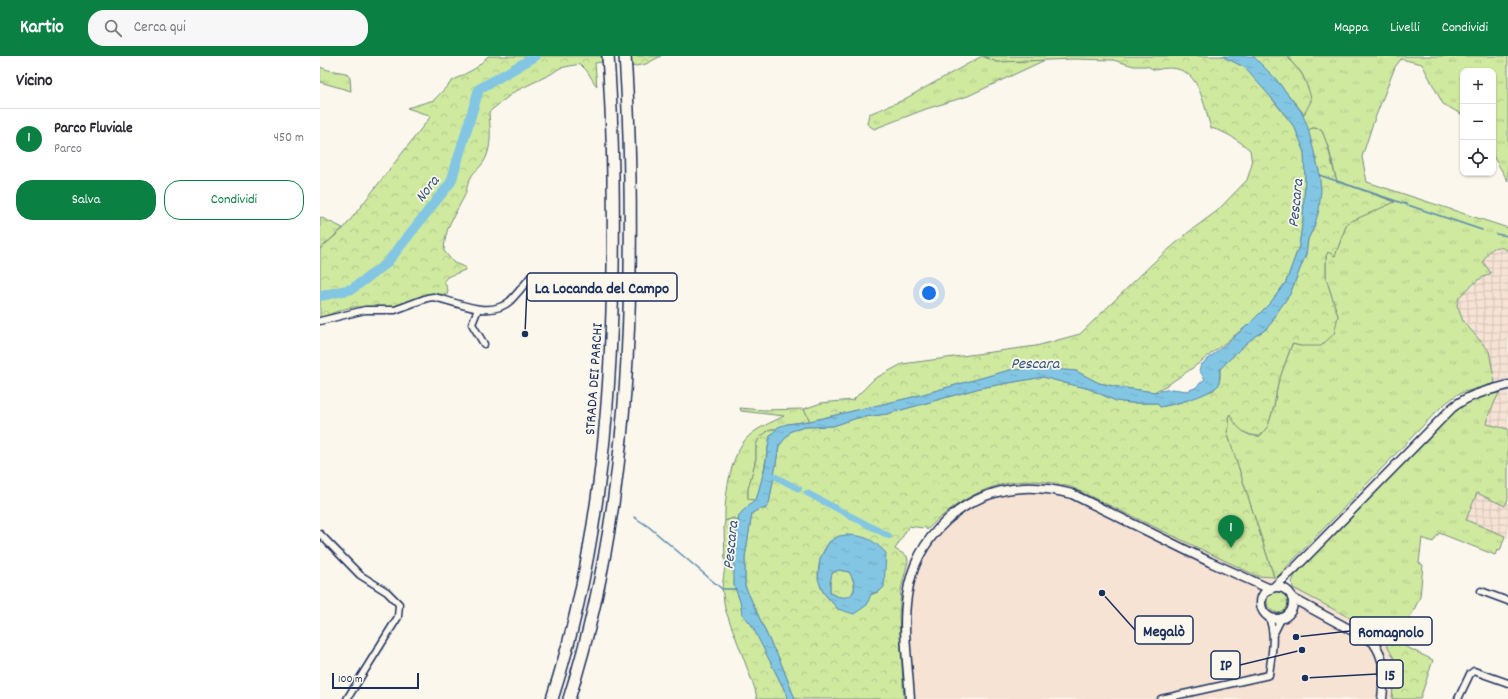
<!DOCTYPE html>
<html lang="it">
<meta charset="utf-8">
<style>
body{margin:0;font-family:Dekko,sans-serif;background:#f7f7f7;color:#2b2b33}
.controls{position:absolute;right:12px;top:12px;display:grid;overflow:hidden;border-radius:8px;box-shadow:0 1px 3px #0004}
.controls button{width:36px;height:36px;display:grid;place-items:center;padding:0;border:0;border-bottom:1px solid #e1e1e2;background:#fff;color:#2b2b33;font:20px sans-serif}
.scale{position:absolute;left:12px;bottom:10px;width:87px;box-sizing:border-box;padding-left:4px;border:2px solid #1b2f5e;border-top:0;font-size:11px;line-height:14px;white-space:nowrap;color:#1b2f5e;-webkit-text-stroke:3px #fbf7ec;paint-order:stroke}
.you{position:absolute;left:609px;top:237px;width:14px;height:14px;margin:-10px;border:3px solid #fff;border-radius:50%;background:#1a73e8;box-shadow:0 0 0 6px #1a73e833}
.badge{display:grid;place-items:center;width:26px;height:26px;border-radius:50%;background:#0b8043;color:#fff;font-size:13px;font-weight:700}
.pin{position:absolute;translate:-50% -33px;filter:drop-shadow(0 1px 2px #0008)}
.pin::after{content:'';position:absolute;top:21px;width:14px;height:12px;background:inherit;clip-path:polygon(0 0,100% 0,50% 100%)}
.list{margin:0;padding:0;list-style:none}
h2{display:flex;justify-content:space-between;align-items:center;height:52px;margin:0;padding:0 16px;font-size:17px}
h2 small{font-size:13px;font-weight:400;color:#7c7c81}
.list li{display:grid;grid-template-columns:26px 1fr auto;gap:12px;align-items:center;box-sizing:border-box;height:60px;padding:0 16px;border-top:1px solid #e1e1e2}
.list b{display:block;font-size:15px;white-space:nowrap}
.list p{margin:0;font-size:13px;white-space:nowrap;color:#7c7c81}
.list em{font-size:13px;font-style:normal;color:#7c7c81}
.actions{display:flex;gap:8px;padding:12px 16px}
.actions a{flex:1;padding:9px 0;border:1px solid #0b8043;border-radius:16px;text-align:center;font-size:14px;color:#0b8043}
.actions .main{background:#0b8043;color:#fff}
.icon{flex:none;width:22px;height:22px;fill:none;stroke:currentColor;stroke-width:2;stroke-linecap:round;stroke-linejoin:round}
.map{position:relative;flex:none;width:1188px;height:643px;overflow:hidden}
header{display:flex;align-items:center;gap:24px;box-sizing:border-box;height:56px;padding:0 20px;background:#0b8043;color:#fff}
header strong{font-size:19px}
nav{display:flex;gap:22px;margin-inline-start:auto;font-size:14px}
.search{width:280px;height:36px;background:#f7f7f7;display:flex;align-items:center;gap:10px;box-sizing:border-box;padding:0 14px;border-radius:16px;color:#7c7c81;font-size:15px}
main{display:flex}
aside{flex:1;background:#fff}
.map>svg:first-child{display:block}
.built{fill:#f6e3d4}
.industrial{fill:url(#industrial-grid)}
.grass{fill:url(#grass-tufts);stroke:#758c7e}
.forest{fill:url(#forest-crowns);stroke:#758c7e;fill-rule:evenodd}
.water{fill:url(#water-ripples);stroke:#598aae;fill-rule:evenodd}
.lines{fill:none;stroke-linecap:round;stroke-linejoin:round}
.stream{stroke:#598aae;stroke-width:1.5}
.canal{stroke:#83c6e4;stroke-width:6}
.river{stroke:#83c6e4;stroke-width:10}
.street-casing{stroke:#1b2f5e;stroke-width:9}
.secondary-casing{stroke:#1b2f5e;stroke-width:11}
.highway-casing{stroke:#1b2f5e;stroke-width:14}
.street{stroke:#fbf7ec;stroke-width:6}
.secondary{stroke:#fbf7ec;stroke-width:8}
.highway{stroke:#fbf7ec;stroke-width:11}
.labels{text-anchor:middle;stroke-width:3.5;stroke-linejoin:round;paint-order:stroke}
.street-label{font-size:15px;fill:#1b2f5e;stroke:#fbf7ec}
.water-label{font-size:16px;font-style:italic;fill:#355580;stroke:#fbf7ec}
.leader{fill:none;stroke:#1b2f5e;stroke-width:1.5}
.callout-dot{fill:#1b2f5e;stroke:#fbf7ec;stroke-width:1.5}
.callout{fill:#fbf7ec;stroke:#1b2f5e;stroke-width:1.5}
.callout-label{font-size:16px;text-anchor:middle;font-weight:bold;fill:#1b2f5e}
</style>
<header>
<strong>Kartio</strong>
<div class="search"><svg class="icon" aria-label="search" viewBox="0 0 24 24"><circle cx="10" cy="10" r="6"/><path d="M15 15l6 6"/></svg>Cerca qui</div>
<nav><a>Mappa</a><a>Livelli</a><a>Condividi</a></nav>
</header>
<main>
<aside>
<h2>Vicino<small></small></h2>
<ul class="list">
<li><span class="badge">1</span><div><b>Parco Fluviale</b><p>Parco</p></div><em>450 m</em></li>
</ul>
<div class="actions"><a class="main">Salva</a><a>Condividi</a></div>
</aside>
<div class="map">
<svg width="1188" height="643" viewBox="0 0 1188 643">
<defs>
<pattern id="industrial-grid" width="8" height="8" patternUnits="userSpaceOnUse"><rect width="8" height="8" fill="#f6e3d4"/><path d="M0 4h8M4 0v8" fill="none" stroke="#d2c3b8"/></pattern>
<pattern id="grass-tufts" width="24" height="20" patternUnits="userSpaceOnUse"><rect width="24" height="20" fill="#cfe99f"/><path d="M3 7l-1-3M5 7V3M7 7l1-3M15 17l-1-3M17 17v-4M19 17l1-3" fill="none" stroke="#b1c88b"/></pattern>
<pattern id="forest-crowns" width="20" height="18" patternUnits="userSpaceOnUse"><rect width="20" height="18" fill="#cfe99f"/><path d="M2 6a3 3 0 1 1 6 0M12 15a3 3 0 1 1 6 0" fill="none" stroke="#b1c88b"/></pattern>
<pattern id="water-ripples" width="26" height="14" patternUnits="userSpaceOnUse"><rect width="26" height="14" fill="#83c6e4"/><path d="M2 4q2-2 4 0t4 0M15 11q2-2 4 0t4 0" fill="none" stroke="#71aac6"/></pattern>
</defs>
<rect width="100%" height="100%" fill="#fbf7ec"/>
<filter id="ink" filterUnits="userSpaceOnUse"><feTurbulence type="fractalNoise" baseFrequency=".025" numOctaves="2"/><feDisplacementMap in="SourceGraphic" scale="8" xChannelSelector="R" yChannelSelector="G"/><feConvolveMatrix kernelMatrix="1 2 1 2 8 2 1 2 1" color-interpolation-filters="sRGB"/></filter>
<g filter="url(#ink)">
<path class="built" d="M720,422L751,431L937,520L954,521L1060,578L1075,604L1072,643H585L581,541L589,506L609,475L639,441L677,427Z"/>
<path class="industrial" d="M1176,192H1183L1188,195V323L1174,326L1169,295L1143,265L1137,249L1139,241L1154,229L1158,224L1171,217L1163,206L1168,196Z
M1188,334V373L1167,368L1169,358L1180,335Z
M1157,437L1185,449L1188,443V482L1146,465Z"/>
<path class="grass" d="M662,0L677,6L725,4L648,40L606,53L554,73L547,68L549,58L581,45Z
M968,0H1188V125L1173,100V15H1143V59L1123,48L1102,8L1081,3L1075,11L1052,70L1042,101L1047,126L1188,172V195C1176,186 1168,194 1163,206L1171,217L1158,224L1139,241L1137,249L1143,265L1169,295L1175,327L1138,338L1122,350L956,522L954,521L907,376C908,370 907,363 910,357C920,371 922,381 940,380L948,370L954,350L958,327L972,288L981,290L1018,260L1006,222V200L1008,195L1015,200L1027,167L1074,145L1017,126L1009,93L1001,73L993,72L988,74L981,55L984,58L991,42C987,34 986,25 982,18C978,11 971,8 968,0Z
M0,11L8,14L26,17L30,22L31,35L0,26Z
M0,161L23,172L0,193Z
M1180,335L1169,358L1167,368L1188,373V443L1185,450L1157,437L1146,464L1185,480L1180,495L1177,494L1175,499L1119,477L1113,486L1102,482L1099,507L1103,509L1100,541L1092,558L1074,585L973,532L972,526L976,517L1132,356L1155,342Z
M420,352L443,354L484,353L490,365L467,368L457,373H451L436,389V403L428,433V442L434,444L419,459L417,467L414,462L405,465C404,443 410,402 425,384C435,372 451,367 464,360L421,355Z
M947 546a11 11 0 1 1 22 0a11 11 0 1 1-22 0Z"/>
<path class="forest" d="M168,0H211L155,32L129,125L64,207L28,232L0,238V193L24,172L111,60L87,52L114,44L132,25L156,12Z
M220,0H281L282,6L275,7L277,31L267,15L260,8L240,12L231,18L194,36L169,56C170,72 173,92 163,107C160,112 154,115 151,121C147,127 147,135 144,141C133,162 125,171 124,195L134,207L145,211V214L127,221L124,225L128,234L127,239C103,235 97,245 76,250C62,254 47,250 33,251C21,253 11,258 0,262V242L33,235L68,209L133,127L160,33Z
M310,0H341L326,8L310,11Z
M663,0H902L924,11L938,25L975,72L984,94L985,122L983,163L979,190L966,226L951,246L928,269L874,311L849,328L834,336L798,331L779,327L756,315L690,314L589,342L490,365L484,353L501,347L533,344L554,323L582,308L716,290L760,278L833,207L870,175L897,155L927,124L932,108L930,94C918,84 906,76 891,72C881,41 879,3 835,14L827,10H814L793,4L754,3L677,6Z
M933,0H968C971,8 977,11 981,17C984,21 991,39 991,43C990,48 987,53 984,58L954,21Z
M993,72L1001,73C1009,89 1011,108 1017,125L1075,146L1027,167L1015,200L1008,196L1006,200V222L1018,260L1014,278L1001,290H981L972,288L958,327L954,350L948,370L940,380C924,380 916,371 910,358L908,361L909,369L907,376L954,521L937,520L751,431C738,428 725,425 712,425C670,425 635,445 607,474L604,471L603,472L589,470L575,493L587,500L588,505L581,534L579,560L584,643H475L459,602L452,590L425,530V501L432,457L449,448L459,390L471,375L485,371L513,370L537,362L567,358L660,332L723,321L753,329L767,332L796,345L811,347H837L840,351L859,347L894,334L900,323V313L922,291L935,280L945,274L952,266L958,255L970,238L986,198L988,183L994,171L999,115L988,74ZM528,479L560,535L518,553C514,548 508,543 504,537C494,522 498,500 509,487C513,482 522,480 528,479Z
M451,373H457L450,380L443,419L437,441L434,444L428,443V433L436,403V389L440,381Z
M414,462L417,467L414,529L420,545L422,558L431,567L466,637L467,643H437L435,633L405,553L402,532L405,510L404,470L405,465Z
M518,514L529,516C541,535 531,549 510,537V527L512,517Z
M1060,578L1113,604L1100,643H1072L1075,604Z"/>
<path class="water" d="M902,0H933L954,21L981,55L987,69L999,115L1001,134L999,154L994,171L988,183L986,198L970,238L958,255L952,266L945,274L935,280L922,291L900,313L899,329C885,341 858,347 840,351L837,347H811L796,345L767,332L753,329L723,321L660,332L567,358L537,362L513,370L485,371L471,375L459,390L449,448L445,453H439L432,457L425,501V530L452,590L459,602L475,643H467L466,637L431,568L422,558L420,545L414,529V497L417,471L419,459L437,441L445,411L450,380L458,371L467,368L490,365L589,342L690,314L724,312L756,315L779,327L798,331L834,336L852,333L867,335L875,332L885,323L879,314L881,309L928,269L951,246L966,226L979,190L983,163L985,122L984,94L975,72L956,47L924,11Z
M528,479C547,480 553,484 566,497L564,531L560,535L551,538L547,549L534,558L518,553L503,536L498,523L500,503L509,486L519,480ZM519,514L529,516C542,534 531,549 510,537V527L512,517Z"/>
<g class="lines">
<path class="stream" d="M999,119L1162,174
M1176,178L1188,180
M454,418L479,432
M486,435L571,481
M314,461L329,471L402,533H416"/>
<path class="canal" d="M448,417L479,433
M487,437L569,480"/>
<path class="river" d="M0,240L32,233L66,208L131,126L159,33L216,0"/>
<g class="street-casing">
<path id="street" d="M158,253L152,268L164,288
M0,265L45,254H75L107,242L113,241C136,245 169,264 190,245C198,237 205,228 212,219
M0,478L40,519L67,536L79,548L78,561L27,643
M1161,535L1188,545
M953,579L962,561
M841,643L949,619C951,600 957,578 948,560
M1138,643L1150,618L1154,615L1188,627"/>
</g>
<g class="secondary-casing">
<path id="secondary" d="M954,531L975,512L1132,352C1149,338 1167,335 1188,329
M941 547a16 16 0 1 1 32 0a16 16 0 1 1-32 0Z
M972,542L1053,586C1067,605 1064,621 1062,643
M590,643C588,609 582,573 587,540C595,481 644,435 704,432C720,431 736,434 752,438L890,506L950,533"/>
</g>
<g class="highway-casing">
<path id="highway" d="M232,643C277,504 291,358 293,212C294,141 293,71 288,0
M249,643C293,505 308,360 310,215C311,143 310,72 305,0"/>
</g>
<use href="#street" class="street"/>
<use href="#secondary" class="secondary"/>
<use href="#highway" class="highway"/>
</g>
</g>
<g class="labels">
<g class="street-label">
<text transform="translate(273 323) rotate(-86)" y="5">STRADA DEI PARCHI</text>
</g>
<g class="water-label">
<text transform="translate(106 132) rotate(-52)" y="6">Nora</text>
<text transform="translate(974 147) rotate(-84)" y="6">Pescara</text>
<text x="715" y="312">Pescara</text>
<text transform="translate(409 489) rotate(-84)" y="6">Pescara</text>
</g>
</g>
<path class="leader" d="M205 278L207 231M782 537L815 574M976 581L1030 575M982 594L920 609M985 622L1057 618"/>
<g class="callout-dot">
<circle cx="205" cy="278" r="4"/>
<circle cx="782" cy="537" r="4"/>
<circle cx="976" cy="581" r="4"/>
<circle cx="982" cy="594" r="4"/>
<circle cx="985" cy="622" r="4"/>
</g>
<g class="callout">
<rect x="207" y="217" width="150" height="28" rx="4"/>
<rect x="815" y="560" width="58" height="28" rx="4"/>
<rect x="1030" y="561" width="82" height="28" rx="4"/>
<rect x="891" y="595" width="29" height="28" rx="4"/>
<rect x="1057" y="604" width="26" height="28" rx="4"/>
</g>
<g class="callout-label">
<text x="282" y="237">La Locanda del Campo</text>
<text x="844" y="580">Megalò</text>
<text x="1071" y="581">Romagnolo</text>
<text x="906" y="614">IP</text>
<text x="1070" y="624">15</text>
</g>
</svg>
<div class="controls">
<button>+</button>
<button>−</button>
<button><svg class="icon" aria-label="locate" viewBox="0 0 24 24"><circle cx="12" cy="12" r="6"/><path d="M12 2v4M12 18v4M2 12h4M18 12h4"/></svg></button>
</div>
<div class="scale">100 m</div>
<div class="you"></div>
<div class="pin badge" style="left:911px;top:492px">1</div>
</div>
</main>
